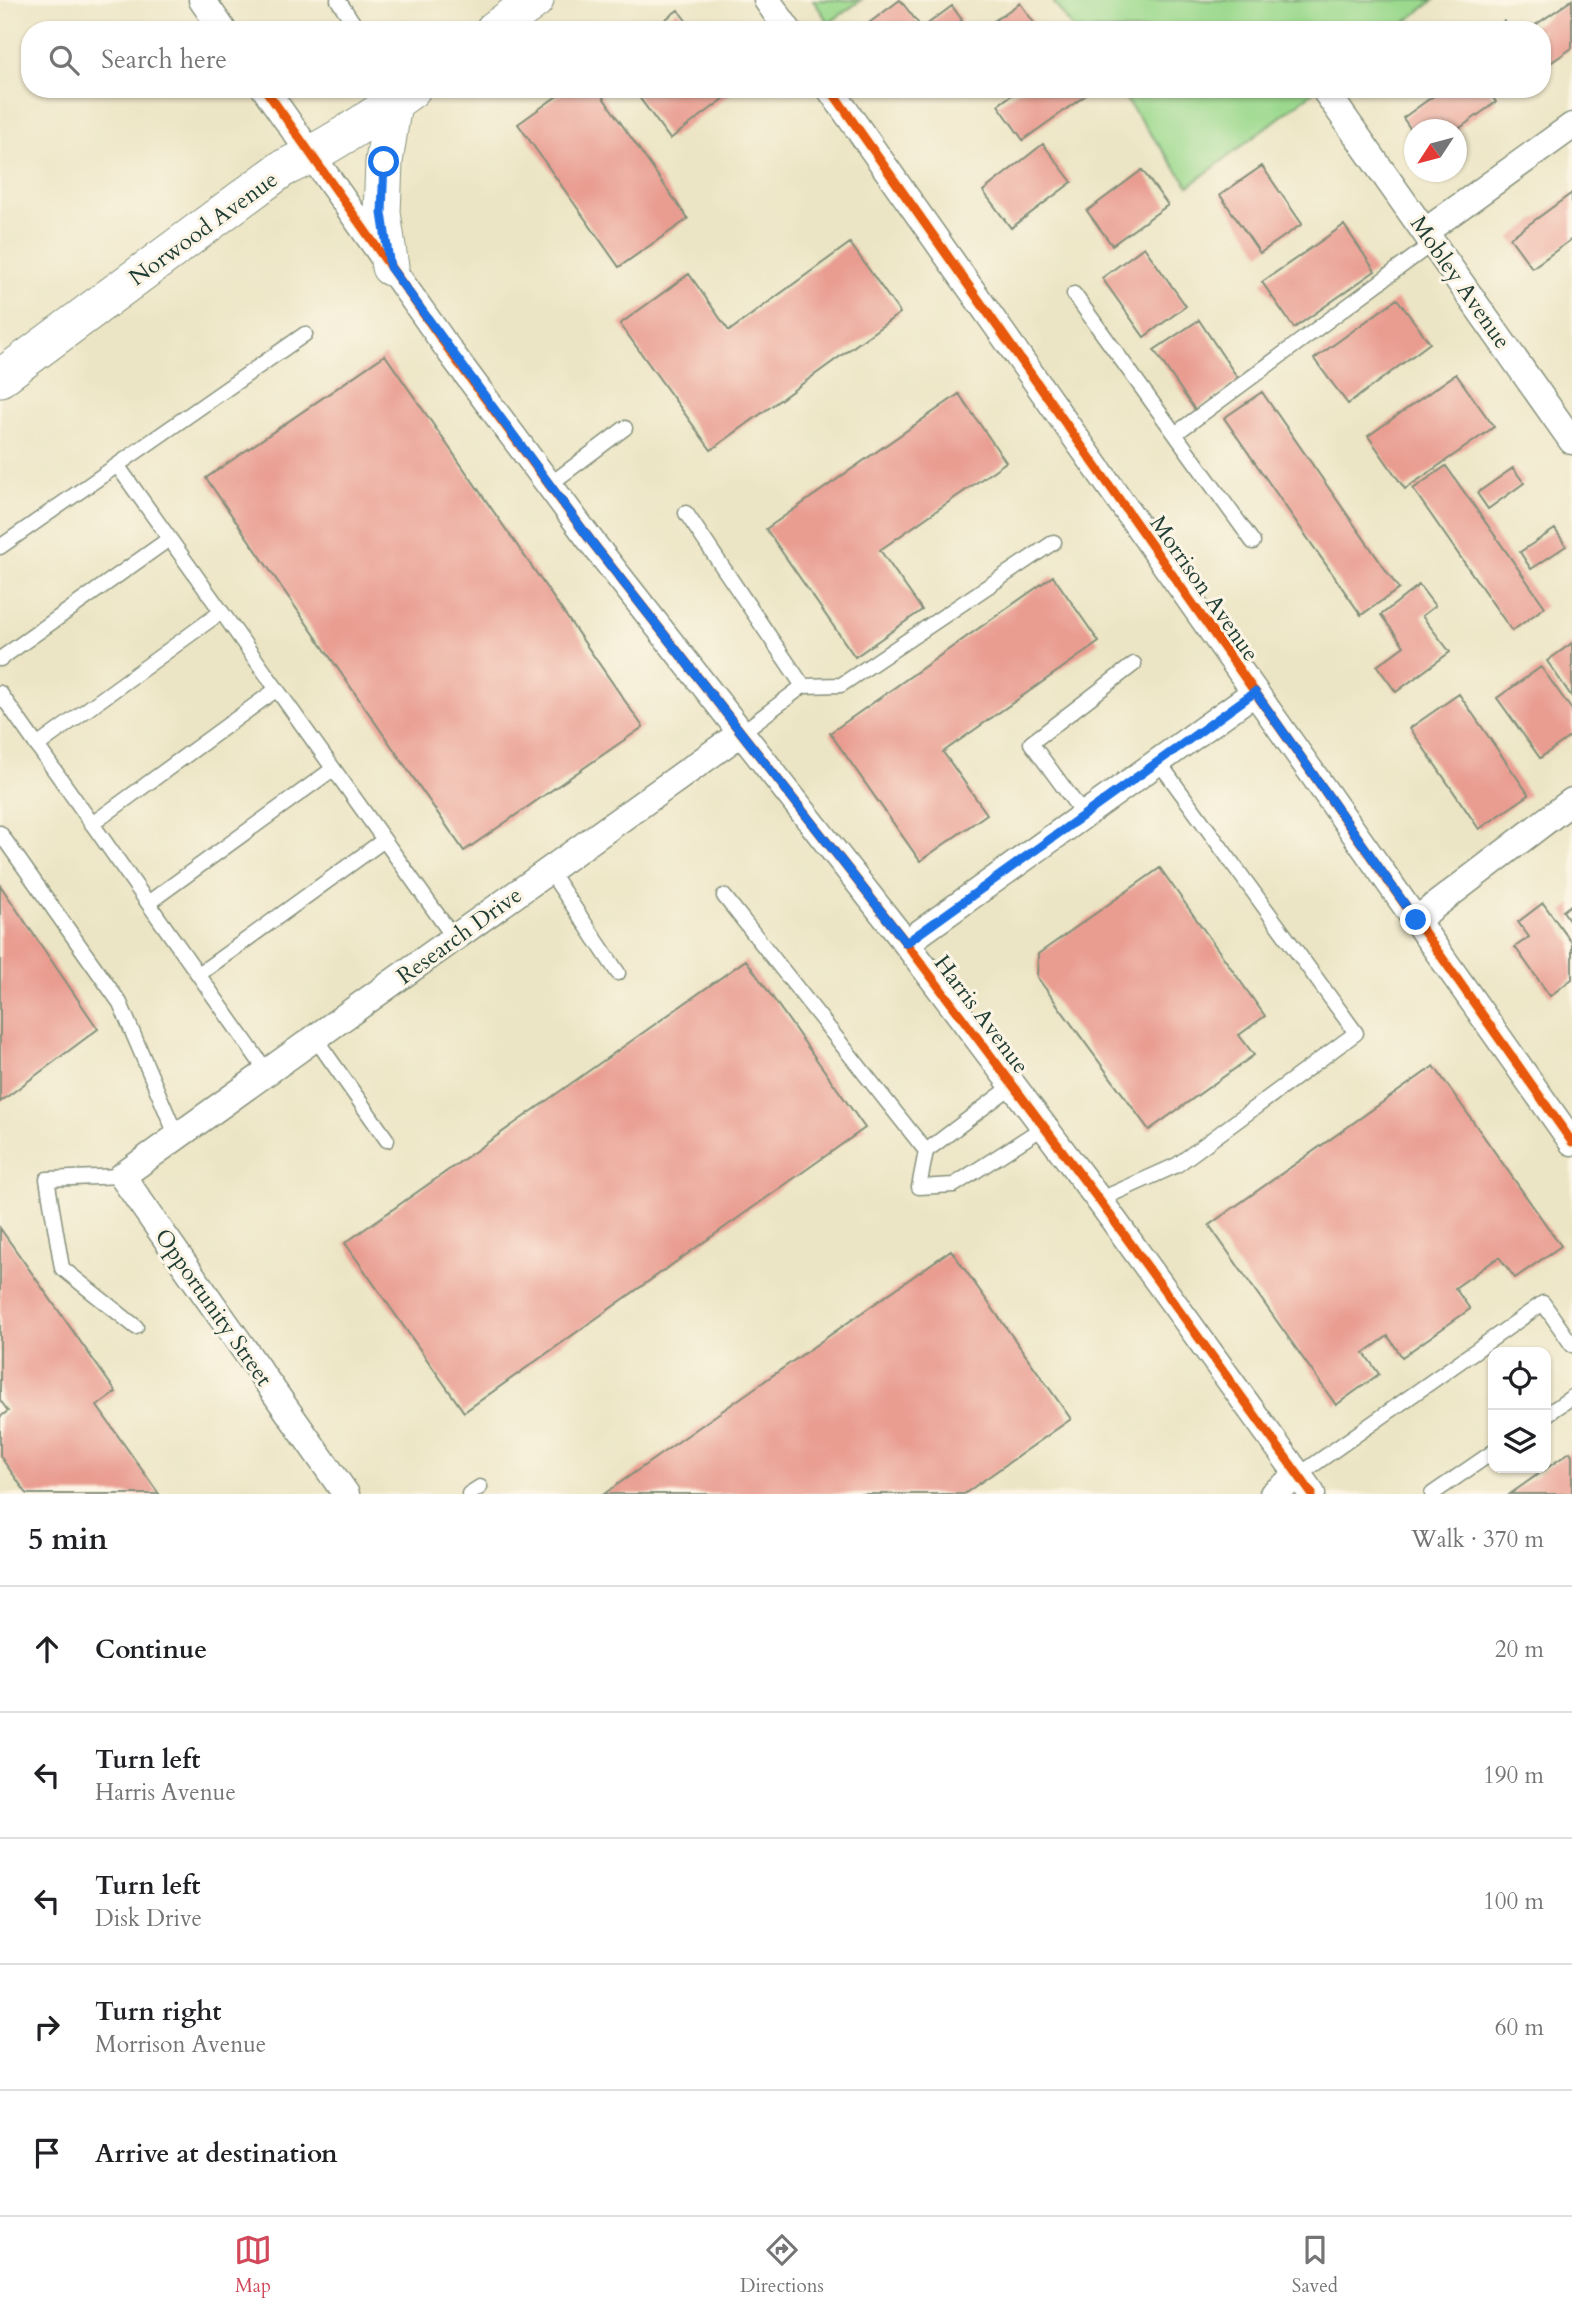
<!DOCTYPE html>
<meta charset="utf-8">
<style>
body{margin:0;font-family:Cardo,serif;background:#f2f2f2;color:#202124}
.controls{position:absolute;right:21px;bottom:21px;display:grid;overflow:hidden;border-radius:14px;box-shadow:0 2px 5px #0004}
.controls button{width:63px;height:63px;display:grid;place-items:center;padding:0;border:0;border-bottom:2px solid #e0e0e0;background:#fff;color:#202124;font:35px sans-serif}
.compass{position:absolute;left:1404px;top:119px;width:63px;height:63px;border-radius:50%;background:#fff;box-shadow:0 2px 5px #0004;rotate:234deg}
.stop{position:absolute;width:21px;height:21px;margin:-16px;border:5px solid #1a73e8;border-radius:50%;background:#fff}
.stop.end{background:#1a73e8;border-color:#fff;box-shadow:0 2px 7px #0008}
.list{margin:0;padding:0;list-style:none}
h2{display:flex;justify-content:space-between;align-items:center;height:91px;margin:0;padding:0 28px;font-size:30px}
h2 small{font-size:23px;font-weight:400;color:#757577}
.list li{display:grid;grid-template-columns:46px 1fr auto;gap:21px;align-items:center;box-sizing:border-box;height:126px;padding:0 28px;border-top:2px solid #e0e0e0}
.list b{display:block;font-size:26px;white-space:nowrap}
.list p{margin:0;font-size:23px;white-space:nowrap;color:#757577}
.list em{font-size:23px;font-style:normal;color:#757577}
.icon{flex:none;width:38px;height:38px;fill:none;stroke:currentColor;stroke-width:2;stroke-linecap:round;stroke-linejoin:round}
.map{position:relative;flex:none;width:1572px;height:1494px;overflow:hidden}
.search{position:absolute;background:#fff;box-shadow:0 2px 5px #0004;left:21px;right:21px;top:21px;height:77px;display:flex;align-items:center;gap:18px;box-sizing:border-box;padding:0 24px;border-radius:28px;color:#757577;font-size:26px}
.sheet{height:721px;background:#fff}
nav{display:flex;justify-content:space-around;align-items:center;box-sizing:border-box;height:98px;border-top:2px solid #e0e0e0;background:#fff;font-size:19px;color:#757577}
nav a{display:grid;justify-items:center;gap:4px}
nav .on{color:#d1495b}
.map>svg:first-child{display:block}
.green{fill:#9cd98e;stroke:#5e8b61;stroke-width:2}
.building{fill:#e99d91}
.lines{fill:none;stroke-linecap:round;stroke-linejoin:round}
.lane-casing{stroke:#86917c;stroke-width:17}
.street-casing{stroke:#86917c;stroke-width:29}
.secondary-casing{stroke:#86917c;stroke-width:39}
.lane{stroke:#fff;stroke-width:14}
.street{stroke:#fff;stroke-width:26}
.secondary{stroke:#fff;stroke-width:37}
.cycleway-casing{stroke:#fcf5e5;stroke-width:13}
.cycleway{stroke:#e8590c;stroke-width:9}
.route{stroke:#1a73e8;stroke-width:9}
.labels{text-anchor:middle;stroke-width:6;stroke-linejoin:round;paint-order:stroke}
.street-label{font-size:23px;fill:#1f3d34;stroke:#fcf5e5}
</style>
<div class="map">
<svg width="1572" height="1494" viewBox="0 0 1572 1494">
<rect width="100%" height="100%" fill="#fcf5e5"/>
<filter id="ink" filterUnits="userSpaceOnUse"><feTurbulence type="fractalNoise" baseFrequency=".0143" numOctaves="2"/><feDisplacementMap in="SourceGraphic" scale="14" xChannelSelector="R" yChannelSelector="G"/><feConvolveMatrix kernelMatrix="1 2 1 2 8 2 1 2 1" color-interpolation-filters="sRGB"/></filter>
<filter id="wash" filterUnits="userSpaceOnUse"><feTurbulence type="fractalNoise" baseFrequency=".00686" numOctaves="4" result="noise"/><feDisplacementMap in="SourceGraphic" scale="28" xChannelSelector="R" yChannelSelector="G"/><feGaussianBlur stdDeviation="1.57" result="paint"/><feColorMatrix in="noise" values="0 0 0 0 0 0 0 0 0 0 0 0 0 0 0 0 0 1.4 0 .05"/><feComposite in="paint" operator="in"/></filter>
<g filter="url(#wash)">
<rect width="100%" height="100%" fill="#ece5c5"/>
<path class="green" d="M813,0H861L829,23Z
M1052,0H1434L1395,30H1074Z
M1118,89H1317L1189,186Z"/>
<g id="blocks">
<path class="building" d="M900,0L922,28L952,6L962,20L950,30H875L869,23Z
M1572,0V48L1546,66L1542,60V30H1528Z
M1020,3L1039,30H981Z
M678,10L693,30H651Z
M1504,21L1510,30H1490Z
M567,89H597L688,219L619,267L518,124Z
M633,89H737L670,139Z
M1020,89H1082L1086,95L1023,140L998,105Z
M1443,89H1487L1496,102L1457,130H1414V134L1403,118Z
M1043,144L1072,182L1011,228L983,191Z
M1262,166L1302,224L1260,253L1220,195Z
M1142,170L1168,205L1112,245L1087,211Z
M1572,193V239L1532,268L1510,238Z
M1344,225L1375,271L1294,328L1262,282Z
M850,243L900,313L711,450L620,324L689,274L729,331Z
M1144,247L1186,306L1144,337L1102,278Z
M1397,299L1430,343L1348,404L1314,359Z
M1199,320L1239,380L1195,410L1154,350Z
M385,355L643,727L464,851L206,478Z
M1456,374L1494,427L1405,489L1368,436Z
M1262,392L1399,589L1361,615L1224,418Z
M959,394L1006,462L880,550L922,610L855,657L766,529Z
M1446,466L1545,607L1512,631L1413,489Z
M1513,468L1524,483L1488,509L1477,493Z
M1555,529L1566,546L1531,569L1520,552Z
M1053,576L1099,642L943,752L987,814L920,861L830,733Z
M1419,585L1435,606L1422,616L1450,652L1396,692L1377,666L1404,646L1381,615Z
M1572,643V697L1547,661Z
M1541,667L1572,710V735L1540,758L1497,698Z
M1459,694L1529,795L1479,829L1410,728Z
M1160,868L1265,1016L1239,1035L1254,1055L1149,1130L1037,977L1038,954Z
M0,885L98,1029L0,1102Z
M1543,903L1572,943V979L1550,996L1515,947L1529,937L1518,922Z
M1572,904V924L1563,911Z
M746,960L865,1128L464,1412L345,1243Z
M1434,1066L1561,1246L1515,1278L1499,1257L1455,1288L1470,1309L1402,1357L1388,1336L1364,1353L1379,1374L1336,1405L1209,1225Z
M0,1228L116,1392L97,1406L159,1494H27L0,1456V1417L8,1411L0,1400Z
M951,1250L1071,1419L964,1494H604Z
M1570,1452L1572,1455V1494H1510Z"/>
</g>
</g>
<g filter="url(#ink)">
<use href="#blocks" fill-opacity="0" stroke="#86917c" stroke-width="2"/>
<g class="lines">
<g class="lane-casing">
<path id="lane" d="M338,0L358,30
M1074,294L1175,434L1434,242
M1175,434L1253,542
M117,465L454,938
M549,485L625,428
M686,513L803,686
M0,547L305,334
M0,659L169,539
M0,693L267,1072
M741,733L803,686L841,685L1054,542
M37,746L221,612
M1084,815L1031,743L1134,664
M92,824L277,689
M0,833L120,1003L177,1137
M549,870L618,973
M724,896L926,1151
M148,903L333,769
M199,974L384,840
M315,1038L387,1140
M1012,1086L926,1151L919,1187L954,1185L1044,1127
M122,1176L47,1179L62,1268L136,1327
M1099,1200L1177,1165L1356,1033L1158,761
M1546,1415L1572,1397
M1299,1475L1543,1303L1572,1345
M469,1494L480,1487
M1432,1494L1493,1452"/>
</g>
<g class="street-casing">
<path id="street" d="M202,0L223,30
M767,0L788,30
M265,89L451,353L591,541L906,943L1099,1200L1312,1494
M830,89L1572,1142
M1324,89L1572,441
M1426,231L1572,126
M1416,920L1572,801
M906,943L1255,692
M346,1494L122,1176L741,733
M1273,1494L1299,1475"/>
</g>
<g class="secondary-casing">
<path id="secondary" d="M494,30L535,0
M390,267L382,213L384,162L393,103
M0,378L282,169C329,147 370,120 412,89"/>
</g>
<use href="#lane" class="lane"/>
<use href="#street" class="street"/>
<use href="#secondary" class="secondary"/>
<g class="cycleway-casing">
<path id="cycleway" d="M265,89L451,353L591,541L906,943L1099,1200L1312,1494
M830,89L1572,1142"/>
</g>
<use href="#cycleway" class="cycleway"/>
</g>
</g>
<g class="lines" filter="url(#ink)">
<path class="route" d="M384,162L382,213L390,267L591,541L906,943L1255,692L1416,920"/>
</g>
<g class="labels">
<g class="street-label">
<text transform="translate(203 228) rotate(-36)" y="8">Norwood Avenue</text>
<text transform="translate(1461 282) rotate(55)" y="8">Mobley Avenue</text>
<text transform="translate(1205 588) rotate(55)" y="8">Morrison Avenue</text>
<text transform="translate(459 935) rotate(-36)" y="8">Research Drive</text>
<text transform="translate(982 1014) rotate(53)" y="8">Harris Avenue</text>
<text transform="translate(214 1307) rotate(55)" y="8">Opportunity Street</text>
</g>
</g>
</svg>
<div class="controls">
<button><svg class="icon" aria-label="locate" viewBox="0 0 24 24"><circle cx="12" cy="12" r="6"/><path d="M12 2v4M12 18v4M2 12h4M18 12h4"/></svg></button>
<button><svg class="icon" aria-label="layers" viewBox="0 0 24 24"><path d="M12 4l9 5-9 5-9-5zM3 14l9 5 9-5"/></svg></button>
</div>
<svg class="compass" viewBox="-18 -18 36 36"><path d="M0-13l5 13h-10z" fill="#e53935"/><path d="M0 13l5-13h-10z" fill="#757577"/></svg>
<div class="stop" style="left:384px;top:162px"></div>
<div class="stop end" style="left:1416px;top:920px"></div>
<div class="search"><svg class="icon" aria-label="search" viewBox="0 0 24 24"><circle cx="10" cy="10" r="6"/><path d="M15 15l6 6"/></svg>Search here</div>
</div>
<section class="sheet">
<h2>5 min<small>Walk · 370 m</small></h2>
<ul class="list">
<li><svg class="icon" aria-label="ahead" viewBox="0 0 24 24"><path d="M12 20V5M6 11l6-6 6 6"/></svg><div><b>Continue</b></div><em>20 m</em></li>
<li><svg class="icon" aria-label="left" viewBox="0 0 24 24"><path d="M17 20v-9H6M10 6l-5 5 5 5"/></svg><div><b>Turn left</b><p>Harris Avenue</p></div><em>190 m</em></li>
<li><svg class="icon" aria-label="left" viewBox="0 0 24 24"><path d="M17 20v-9H6M10 6l-5 5 5 5"/></svg><div><b>Turn left</b><p>Disk Drive</p></div><em>100 m</em></li>
<li><svg class="icon" aria-label="right" viewBox="0 0 24 24"><path d="M7 20v-9h11M14 6l5 5-5 5"/></svg><div><b>Turn right</b><p>Morrison Avenue</p></div><em>60 m</em></li>
<li><svg class="icon" aria-label="arrive" viewBox="0 0 24 24"><path d="M6 21V4h12l-3 4 3 4H6"/></svg><div><b>Arrive at destination</b></div></li>
</ul>
</section>
<nav>
<a class="on"><svg class="icon" aria-label="map" viewBox="0 0 24 24"><path d="M3 6l6-2 6 2 6-2v14l-6 2-6-2-6 2zM9 4v14M15 6v14"/></svg>Map</a>
<a><svg class="icon" aria-label="directions" viewBox="0 0 24 24"><path d="M12 3l9 9-9 9-9-9zM9 14v-3h6M13 9l2 2-2 2"/></svg>Directions</a>
<a><svg class="icon" aria-label="saved" viewBox="0 0 24 24"><path d="M7 4h10v16l-5-4-5 4z"/></svg>Saved</a>
</nav>
